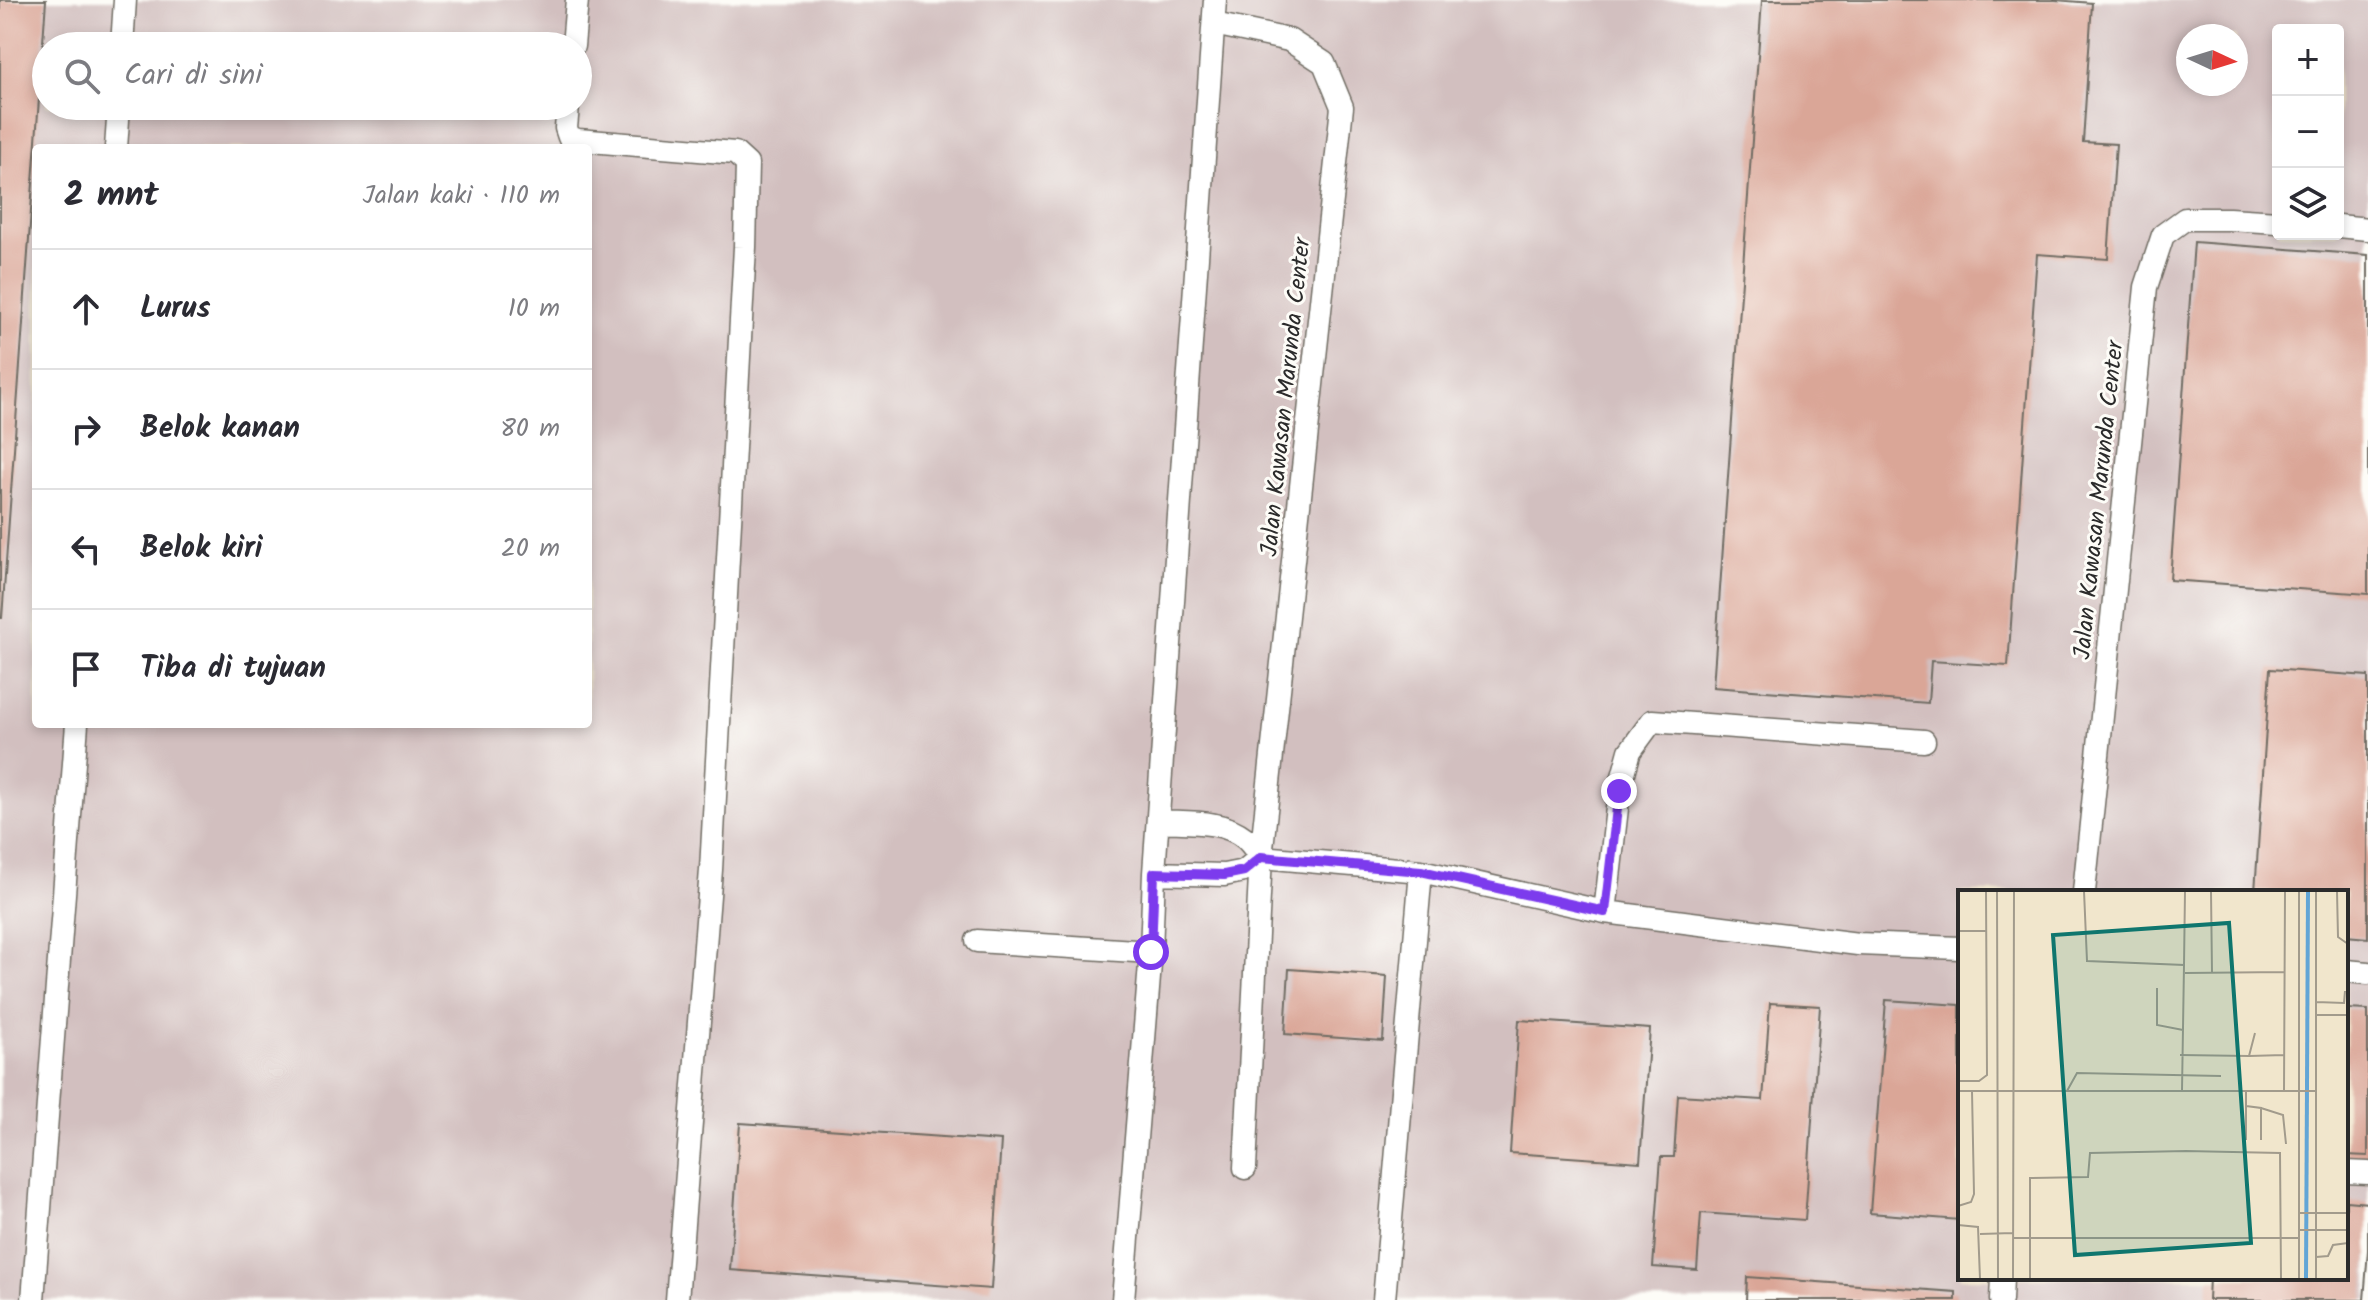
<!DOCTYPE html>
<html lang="id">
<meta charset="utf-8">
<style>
body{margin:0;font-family:Kalam,sans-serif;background:#f7f7f7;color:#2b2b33}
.controls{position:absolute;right:24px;top:24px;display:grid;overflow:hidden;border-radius:8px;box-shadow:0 4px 12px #0003}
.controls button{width:72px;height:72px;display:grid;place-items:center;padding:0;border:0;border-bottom:2px solid #e1e1e2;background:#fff;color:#2b2b33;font:40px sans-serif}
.compass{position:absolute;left:2176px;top:24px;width:72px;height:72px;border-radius:50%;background:#fff;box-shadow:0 4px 12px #0003;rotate:94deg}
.stop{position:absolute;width:24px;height:24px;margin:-18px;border:6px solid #7c3aed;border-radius:50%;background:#fff}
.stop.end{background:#7c3aed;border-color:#fff;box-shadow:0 2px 8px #0008}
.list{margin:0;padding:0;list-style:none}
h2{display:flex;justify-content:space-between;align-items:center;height:104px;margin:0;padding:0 32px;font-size:34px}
h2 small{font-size:26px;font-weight:400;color:#7c7c81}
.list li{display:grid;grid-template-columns:52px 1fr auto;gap:24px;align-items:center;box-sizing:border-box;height:120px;padding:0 32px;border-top:2px solid #e1e1e2}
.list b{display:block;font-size:30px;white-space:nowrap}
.list em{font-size:26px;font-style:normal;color:#7c7c81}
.icon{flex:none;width:44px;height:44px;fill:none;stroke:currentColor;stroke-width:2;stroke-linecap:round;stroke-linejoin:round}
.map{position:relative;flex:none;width:2368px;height:1300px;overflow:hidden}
.search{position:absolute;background:#fff;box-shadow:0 4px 12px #0003;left:32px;top:32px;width:560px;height:88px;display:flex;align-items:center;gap:20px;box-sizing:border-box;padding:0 28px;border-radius:44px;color:#7c7c81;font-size:30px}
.panel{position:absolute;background:#fff;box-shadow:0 4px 12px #0003;left:32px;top:144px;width:560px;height:584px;border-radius:8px}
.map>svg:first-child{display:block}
.industrial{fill:#d2bfbf;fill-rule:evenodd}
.building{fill:#daa697}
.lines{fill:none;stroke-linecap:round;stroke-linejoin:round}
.service-casing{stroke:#706c63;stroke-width:25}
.service{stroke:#fff;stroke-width:22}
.route{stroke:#7c3aed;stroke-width:10}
.labels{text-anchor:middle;stroke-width:6;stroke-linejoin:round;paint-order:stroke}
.street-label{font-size:24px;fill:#2b2b2b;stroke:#fdfcf7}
.inset-river{fill:none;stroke:#61a5d6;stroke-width:4}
.inset-road{fill:none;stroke:#a29b8c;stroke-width:2}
.view{fill:#0f766e;fill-opacity:0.15;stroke:#0f766e;stroke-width:4}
.inset-edge{fill:none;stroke:#2b2b2b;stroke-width:4}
</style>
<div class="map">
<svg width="2368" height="1300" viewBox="0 0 2368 1300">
<rect width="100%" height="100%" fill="#fdfcf7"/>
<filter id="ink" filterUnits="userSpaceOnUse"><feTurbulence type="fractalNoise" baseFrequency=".0125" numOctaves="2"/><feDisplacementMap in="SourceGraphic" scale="16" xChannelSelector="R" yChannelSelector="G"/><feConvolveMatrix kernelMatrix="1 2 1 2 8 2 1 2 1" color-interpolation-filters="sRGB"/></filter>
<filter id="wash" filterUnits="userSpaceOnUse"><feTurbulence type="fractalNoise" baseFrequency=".006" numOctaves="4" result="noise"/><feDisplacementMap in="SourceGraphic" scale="32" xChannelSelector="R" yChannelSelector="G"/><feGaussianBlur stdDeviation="1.8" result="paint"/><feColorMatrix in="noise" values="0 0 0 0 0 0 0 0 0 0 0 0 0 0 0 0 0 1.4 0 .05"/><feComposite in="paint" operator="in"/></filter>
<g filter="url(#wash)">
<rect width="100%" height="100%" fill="#f1e6cc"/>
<path class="industrial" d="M0,0H2368V1300H0ZM2278,30H2338V234H2278ZM2188,36H2236V84H2188ZM46,46H578V106H46ZM36,148H588V724H36ZM1960,892H2346V1278H1960Z"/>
<g id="blocks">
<path class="building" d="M0,0H46L2,618H0Z
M1762,0H2055L2092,3L2083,142L2116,144L2108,259L2037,254L2008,666L1931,661L1928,703L1713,687Z
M2194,242L2368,255V594L2170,580Z
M2270,669L2368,676V938L2346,936V892H2255Z
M1289,969L1387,976L1383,1041L1285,1034Z
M1886,1000L1960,1005V1220L1870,1213Z
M1770,1003L1820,1006L1805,1220L1701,1213L1697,1270L1653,1267L1661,1157H1674L1678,1095L1763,1100Z
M2346,1009L2368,1010V1156L2346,1155Z
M1519,1020L1650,1029L1640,1162L1510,1153Z
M740,1123L1001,1141L991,1289L730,1270Z
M2346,1201L2368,1203V1250L2364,1300H2208L2209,1278H2346Z
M1747,1277L1956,1292V1300H1746Z"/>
</g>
</g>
<g filter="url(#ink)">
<use href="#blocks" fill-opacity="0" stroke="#706c63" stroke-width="2"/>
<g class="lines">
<g class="service-casing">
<path id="service" d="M1214,24L1289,40L1324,63L1342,107L1261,857L1245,1168
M122,46L125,0
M573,46L577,0
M568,106L566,128L569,137L578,140L735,153L747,164L745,247L711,870L677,1300
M116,148L119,106
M2338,226L2368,229
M1158,821C1186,823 1222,819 1245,838C1251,843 1256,851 1261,857
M1154,873L1224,875L1244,871L1261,857L1421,871L1605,912L1858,944L1960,948
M2084,892L2146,287L2163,235L2185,219H2229L2278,222
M1605,912L1619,791L1630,751L1652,721L1924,741
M977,941L1151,952
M2346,971L2368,973
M2346,1172L2368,1173
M33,1300L77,724
M1123,1300L1151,952L1154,873L1215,0
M1384,1300L1421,871
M2001,1300L2002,1278"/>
</g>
<use href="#service" class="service"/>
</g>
</g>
<g class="lines" filter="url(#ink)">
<path class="route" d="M1151,952L1154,873L1224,875L1244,871L1261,857L1421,871L1605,912L1619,791"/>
</g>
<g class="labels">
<g class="street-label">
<text transform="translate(1285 397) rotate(-84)" y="8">Jalan Kawasan Marunda Center</text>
<text transform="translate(2098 500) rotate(-84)" y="8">Jalan Kawasan Marunda Center</text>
</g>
</g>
<g transform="translate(1958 890)">
<rect width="390" height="390" fill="#f1e6cc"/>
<path class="inset-river" d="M348,389L350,1"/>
<path class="inset-road" d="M39,1L40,389M126,1L129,71L226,75L224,201M253,1L254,83M379,1L380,47L390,54M0,41H28M226,75L227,1M227,83L327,82M199,98V135L225,140M358,112L386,113L387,101M358,125H390M222,165L291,166L297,143M291,166L326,165M0,191H21L29,185L28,1M0,201H358M109,201L119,183L263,186M288,201V250M326,201L327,1M288,216L303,218V250M303,218L325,225L328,254M0,316L13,312L16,304L14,201M341,323H390M0,335L20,337L22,389M341,340H390M22,344L55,343M55,348H341M358,367L370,366L375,355L390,353M55,389L56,1M72,389V288L130,287L132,263L228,261L322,263L323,389M341,389V1M358,389V1"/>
<path class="view" d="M271,33L293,353L117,365L95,45Z"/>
<rect width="390" height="390" class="inset-edge"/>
</g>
</svg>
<div class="controls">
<button>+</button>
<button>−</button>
<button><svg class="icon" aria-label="layers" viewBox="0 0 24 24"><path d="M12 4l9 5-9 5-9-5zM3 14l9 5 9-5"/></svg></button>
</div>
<svg class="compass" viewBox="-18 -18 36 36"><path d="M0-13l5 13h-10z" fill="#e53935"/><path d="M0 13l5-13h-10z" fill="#7c7c81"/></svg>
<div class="stop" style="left:1151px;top:952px"></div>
<div class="stop end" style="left:1619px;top:791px"></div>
<div class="search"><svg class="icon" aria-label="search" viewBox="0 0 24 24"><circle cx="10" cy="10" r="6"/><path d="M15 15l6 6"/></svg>Cari di sini</div>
<section class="panel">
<h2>2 mnt<small>Jalan kaki · 110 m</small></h2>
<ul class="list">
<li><svg class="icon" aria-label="ahead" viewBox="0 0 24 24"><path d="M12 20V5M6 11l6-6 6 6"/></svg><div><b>Lurus</b></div><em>10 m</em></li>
<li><svg class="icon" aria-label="right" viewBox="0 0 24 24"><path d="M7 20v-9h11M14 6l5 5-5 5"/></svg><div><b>Belok kanan</b></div><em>80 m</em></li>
<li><svg class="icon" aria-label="left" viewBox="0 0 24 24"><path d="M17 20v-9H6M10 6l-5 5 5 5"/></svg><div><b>Belok kiri</b></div><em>20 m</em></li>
<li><svg class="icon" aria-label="arrive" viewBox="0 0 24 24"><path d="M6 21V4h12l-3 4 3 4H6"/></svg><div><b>Tiba di tujuan</b></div></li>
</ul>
</section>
</div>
